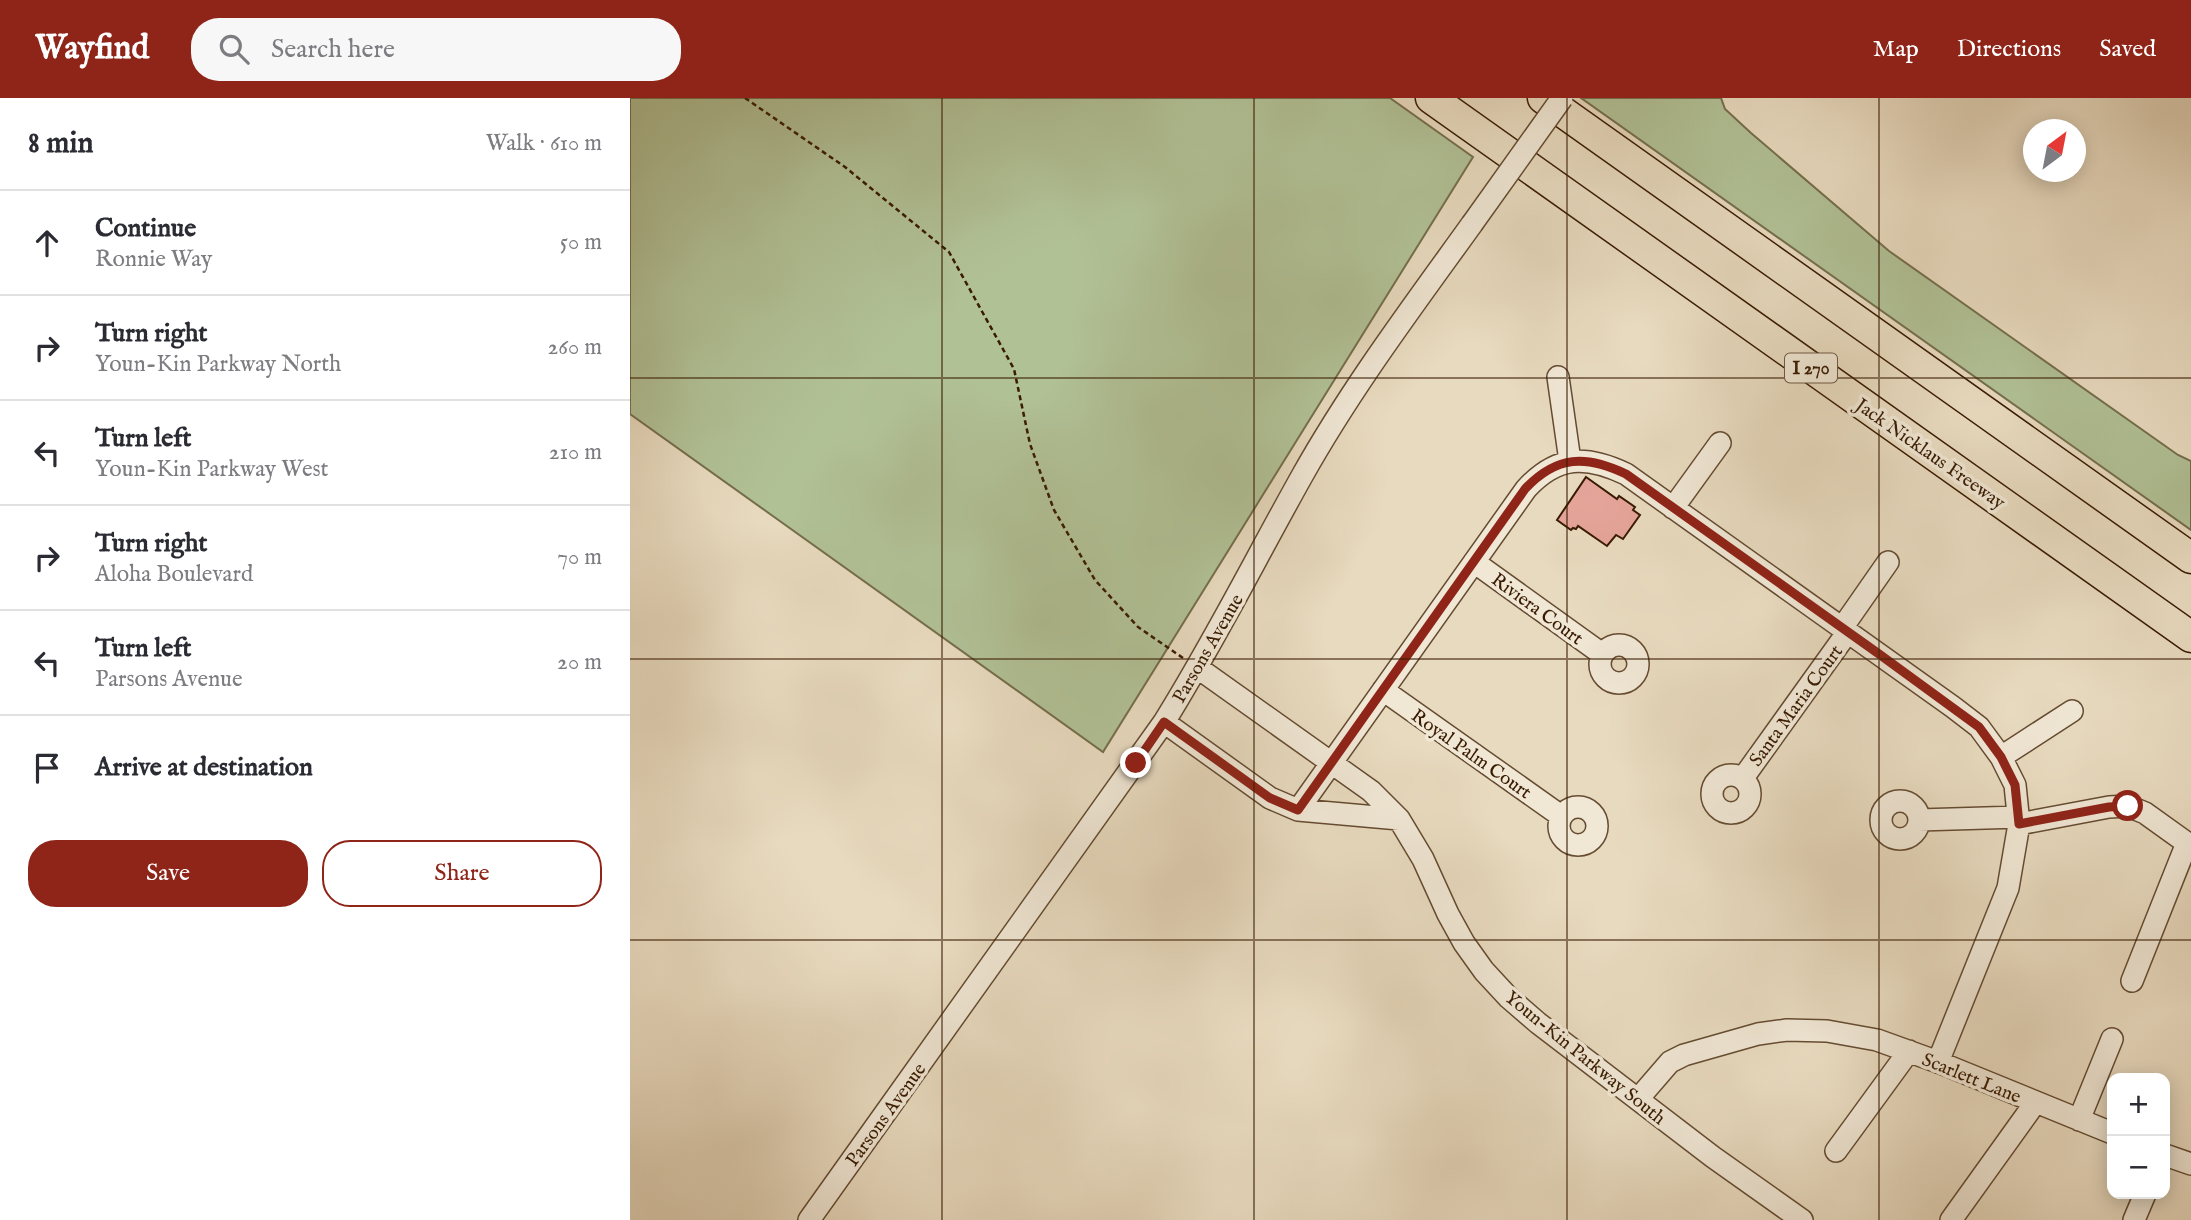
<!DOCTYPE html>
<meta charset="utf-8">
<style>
body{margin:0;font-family:"IM FELL English",serif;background:#f7f7f7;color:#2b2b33}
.controls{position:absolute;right:21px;bottom:21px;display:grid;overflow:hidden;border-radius:14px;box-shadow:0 4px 18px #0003}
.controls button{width:63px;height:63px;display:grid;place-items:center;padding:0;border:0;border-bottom:2px solid #e1e1e2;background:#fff;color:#2b2b33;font:35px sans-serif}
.compass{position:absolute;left:1393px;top:21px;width:63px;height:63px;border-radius:50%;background:#fff;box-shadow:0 4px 18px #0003;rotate:32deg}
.stop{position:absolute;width:21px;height:21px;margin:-16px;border:5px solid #8f2418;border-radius:50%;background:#fff}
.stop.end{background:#8f2418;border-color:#fff;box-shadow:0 2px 7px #0008}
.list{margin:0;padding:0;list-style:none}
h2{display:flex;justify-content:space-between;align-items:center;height:91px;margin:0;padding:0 28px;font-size:30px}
h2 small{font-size:23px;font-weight:400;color:#7c7c81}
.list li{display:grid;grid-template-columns:46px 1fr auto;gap:21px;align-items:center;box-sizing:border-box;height:105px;padding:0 28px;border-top:2px solid #e1e1e2}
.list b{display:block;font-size:26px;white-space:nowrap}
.list p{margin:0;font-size:23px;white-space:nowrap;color:#7c7c81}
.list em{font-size:23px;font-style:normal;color:#7c7c81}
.actions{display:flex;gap:14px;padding:21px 28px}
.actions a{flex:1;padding:16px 0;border:2px solid #8f2418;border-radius:28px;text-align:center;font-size:24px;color:#8f2418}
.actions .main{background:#8f2418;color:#fff}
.icon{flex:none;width:38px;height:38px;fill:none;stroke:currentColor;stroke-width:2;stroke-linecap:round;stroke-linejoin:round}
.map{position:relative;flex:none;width:1561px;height:1122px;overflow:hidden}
header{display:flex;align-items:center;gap:42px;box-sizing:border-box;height:98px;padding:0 35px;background:#8f2418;color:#fff}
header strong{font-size:33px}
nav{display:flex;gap:38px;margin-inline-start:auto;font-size:24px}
.search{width:490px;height:63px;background:#f7f7f7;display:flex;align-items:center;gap:18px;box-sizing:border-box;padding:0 24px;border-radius:28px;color:#7c7c81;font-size:26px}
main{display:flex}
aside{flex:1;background:#fff}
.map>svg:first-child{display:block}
.green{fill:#b1c196;stroke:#756e4c;stroke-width:2}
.building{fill:#e5a499;stroke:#391b02;stroke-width:2}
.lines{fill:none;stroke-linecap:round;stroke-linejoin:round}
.minor-casing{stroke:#654b31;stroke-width:24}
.highway-casing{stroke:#391b02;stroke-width:33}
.path{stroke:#391b02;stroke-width:2.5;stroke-dasharray:5 3.5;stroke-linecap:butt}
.minor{stroke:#f0e7d5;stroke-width:21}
.highway{stroke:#e8dabf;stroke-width:30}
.minor-bridge-casing{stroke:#654b31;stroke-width:24;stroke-linecap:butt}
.minor-bridge{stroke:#f0e7d5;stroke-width:21}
.route{stroke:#8f2418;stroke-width:9}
.grid{fill:none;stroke:#391b02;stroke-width:2;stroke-opacity:0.55}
.labels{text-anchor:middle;stroke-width:7;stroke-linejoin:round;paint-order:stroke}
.shield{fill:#f0e7d5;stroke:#705841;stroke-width:2}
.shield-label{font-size:18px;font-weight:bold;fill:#391b02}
.street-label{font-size:19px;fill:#391b02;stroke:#f0e7d5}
</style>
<header>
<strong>Wayfind</strong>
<div class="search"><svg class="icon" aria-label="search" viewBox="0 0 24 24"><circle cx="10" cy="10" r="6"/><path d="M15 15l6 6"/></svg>Search here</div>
<nav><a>Map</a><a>Directions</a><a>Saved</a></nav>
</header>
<main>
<aside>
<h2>8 min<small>Walk · 610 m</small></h2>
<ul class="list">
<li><svg class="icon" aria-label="ahead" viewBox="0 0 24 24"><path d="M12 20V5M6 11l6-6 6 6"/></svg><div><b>Continue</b><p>Ronnie Way</p></div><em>50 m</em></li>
<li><svg class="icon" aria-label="right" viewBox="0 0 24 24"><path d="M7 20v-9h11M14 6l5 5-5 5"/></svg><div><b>Turn right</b><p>Youn-Kin Parkway North</p></div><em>260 m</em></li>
<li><svg class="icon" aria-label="left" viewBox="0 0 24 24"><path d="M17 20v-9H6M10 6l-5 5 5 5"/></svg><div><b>Turn left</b><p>Youn-Kin Parkway West</p></div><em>210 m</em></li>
<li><svg class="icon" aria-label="right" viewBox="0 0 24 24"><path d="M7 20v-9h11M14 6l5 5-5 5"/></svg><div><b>Turn right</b><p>Aloha Boulevard</p></div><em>70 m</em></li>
<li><svg class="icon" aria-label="left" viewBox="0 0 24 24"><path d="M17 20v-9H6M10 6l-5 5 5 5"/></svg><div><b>Turn left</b><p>Parsons Avenue</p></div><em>20 m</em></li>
<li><svg class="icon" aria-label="arrive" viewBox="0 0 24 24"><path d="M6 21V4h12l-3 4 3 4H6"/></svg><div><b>Arrive at destination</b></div></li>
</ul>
<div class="actions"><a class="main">Save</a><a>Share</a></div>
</aside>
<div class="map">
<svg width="1561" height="1122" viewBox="0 0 1561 1122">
<rect width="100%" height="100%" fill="#e8dabf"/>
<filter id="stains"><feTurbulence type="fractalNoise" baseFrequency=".00286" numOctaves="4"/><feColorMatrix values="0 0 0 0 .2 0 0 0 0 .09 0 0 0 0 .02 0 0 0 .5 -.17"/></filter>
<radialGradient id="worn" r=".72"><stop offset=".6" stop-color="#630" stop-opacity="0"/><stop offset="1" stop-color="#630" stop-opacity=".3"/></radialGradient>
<path class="green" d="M0,0H760L843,59L473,654L0,316Z
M951,0H1091L1095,11L1121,35L1259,153L1548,357L1561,363V432Z"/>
<path class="building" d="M956,379L987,401L989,398L1005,409L1003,412L1010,417L993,441L986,437L977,448L948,428L946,431L943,430L941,432L927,422Z"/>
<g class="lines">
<g class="minor-casing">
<path id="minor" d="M928,279L940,363
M1043,410L1090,345
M844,464L972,556
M1212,530L1258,464
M970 566a19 19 0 1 1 38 0a19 19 0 1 1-38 0Z
M568,570L741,693L769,721L793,761L818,816L834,845L854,873L879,900L908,925L1083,1059L1172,1122
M753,592L931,718
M534,624L640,700L668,712L769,721
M1371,659L1442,613
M1082 696a19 19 0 1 1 38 0a19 19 0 1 1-38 0Z
M1113,680L1217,535
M1251 722a19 19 0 1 1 38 0a19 19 0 1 1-38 0Z
M929 728a19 19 0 1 1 38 0a19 19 0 1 1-38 0Z
M668,712L896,391C927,357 956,357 996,376L1323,609L1349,629L1371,659L1385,687L1389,726L1378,790L1308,964
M1289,722L1389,719
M1389,726L1479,709L1498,708L1515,715L1561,748
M1502,883L1557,745
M1008,1001L1040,964L1054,957L1128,936L1157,932L1197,933L1247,942L1308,964L1482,1035
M1449,1022L1482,941
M1206,1053L1279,953
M1535,1057L1561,1066
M179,1122L534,624C584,544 626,460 672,378C722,289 783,208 842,126
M1321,1122L1405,1005
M1504,1122L1515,1096"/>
</g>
<g class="highway-casing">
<path id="highway" d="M801,0L1561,539
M913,0L1561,460"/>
</g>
<path class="path" d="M115,0L215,69L319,154L384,271L400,346L424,412L465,482L508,529L553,560"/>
<use href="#minor" class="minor"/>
<use href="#highway" class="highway"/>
<g class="minor-bridge-casing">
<path id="minor-bridge" d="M842,126L932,0"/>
</g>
<use href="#minor-bridge" class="minor-bridge"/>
</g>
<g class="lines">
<path class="route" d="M506,665L534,624L640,700L668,712L895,391C927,357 956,357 996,376L1249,556L1349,629L1371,659L1385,687L1389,726L1479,709L1498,708"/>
</g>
<path class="grid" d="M312,0V1122M624,0V1122M937,0V1122M1249,0V1122M0,280H1561M0,561H1561M0,842H1561"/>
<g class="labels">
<rect class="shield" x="1155" y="255.5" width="52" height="29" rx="5"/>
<g class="shield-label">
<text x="1181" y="276">I 270</text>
</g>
<g class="street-label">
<text transform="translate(1301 355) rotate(35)" y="7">Jack Nicklaus Freeway</text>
<text transform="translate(908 510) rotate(36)" y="7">Riviera Court</text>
<text transform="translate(577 550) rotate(-60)" y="7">Parsons Avenue</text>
<text transform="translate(1165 607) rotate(-54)" y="7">Santa Maria Court</text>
<text transform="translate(842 655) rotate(35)" y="7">Royal Palm Court</text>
<text transform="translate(956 959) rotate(39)" y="7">Youn-Kin Parkway South</text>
<text transform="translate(1342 979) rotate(22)" y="7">Scarlett Lane</text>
<text transform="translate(255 1016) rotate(-54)" y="7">Parsons Avenue</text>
</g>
</g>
<rect width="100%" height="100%" filter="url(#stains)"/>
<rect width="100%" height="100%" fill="url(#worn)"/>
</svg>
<div class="controls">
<button>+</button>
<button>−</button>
</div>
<svg class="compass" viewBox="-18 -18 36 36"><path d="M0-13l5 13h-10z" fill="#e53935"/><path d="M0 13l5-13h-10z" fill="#7c7c81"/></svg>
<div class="stop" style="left:1498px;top:708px"></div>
<div class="stop end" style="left:506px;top:665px"></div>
</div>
</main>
